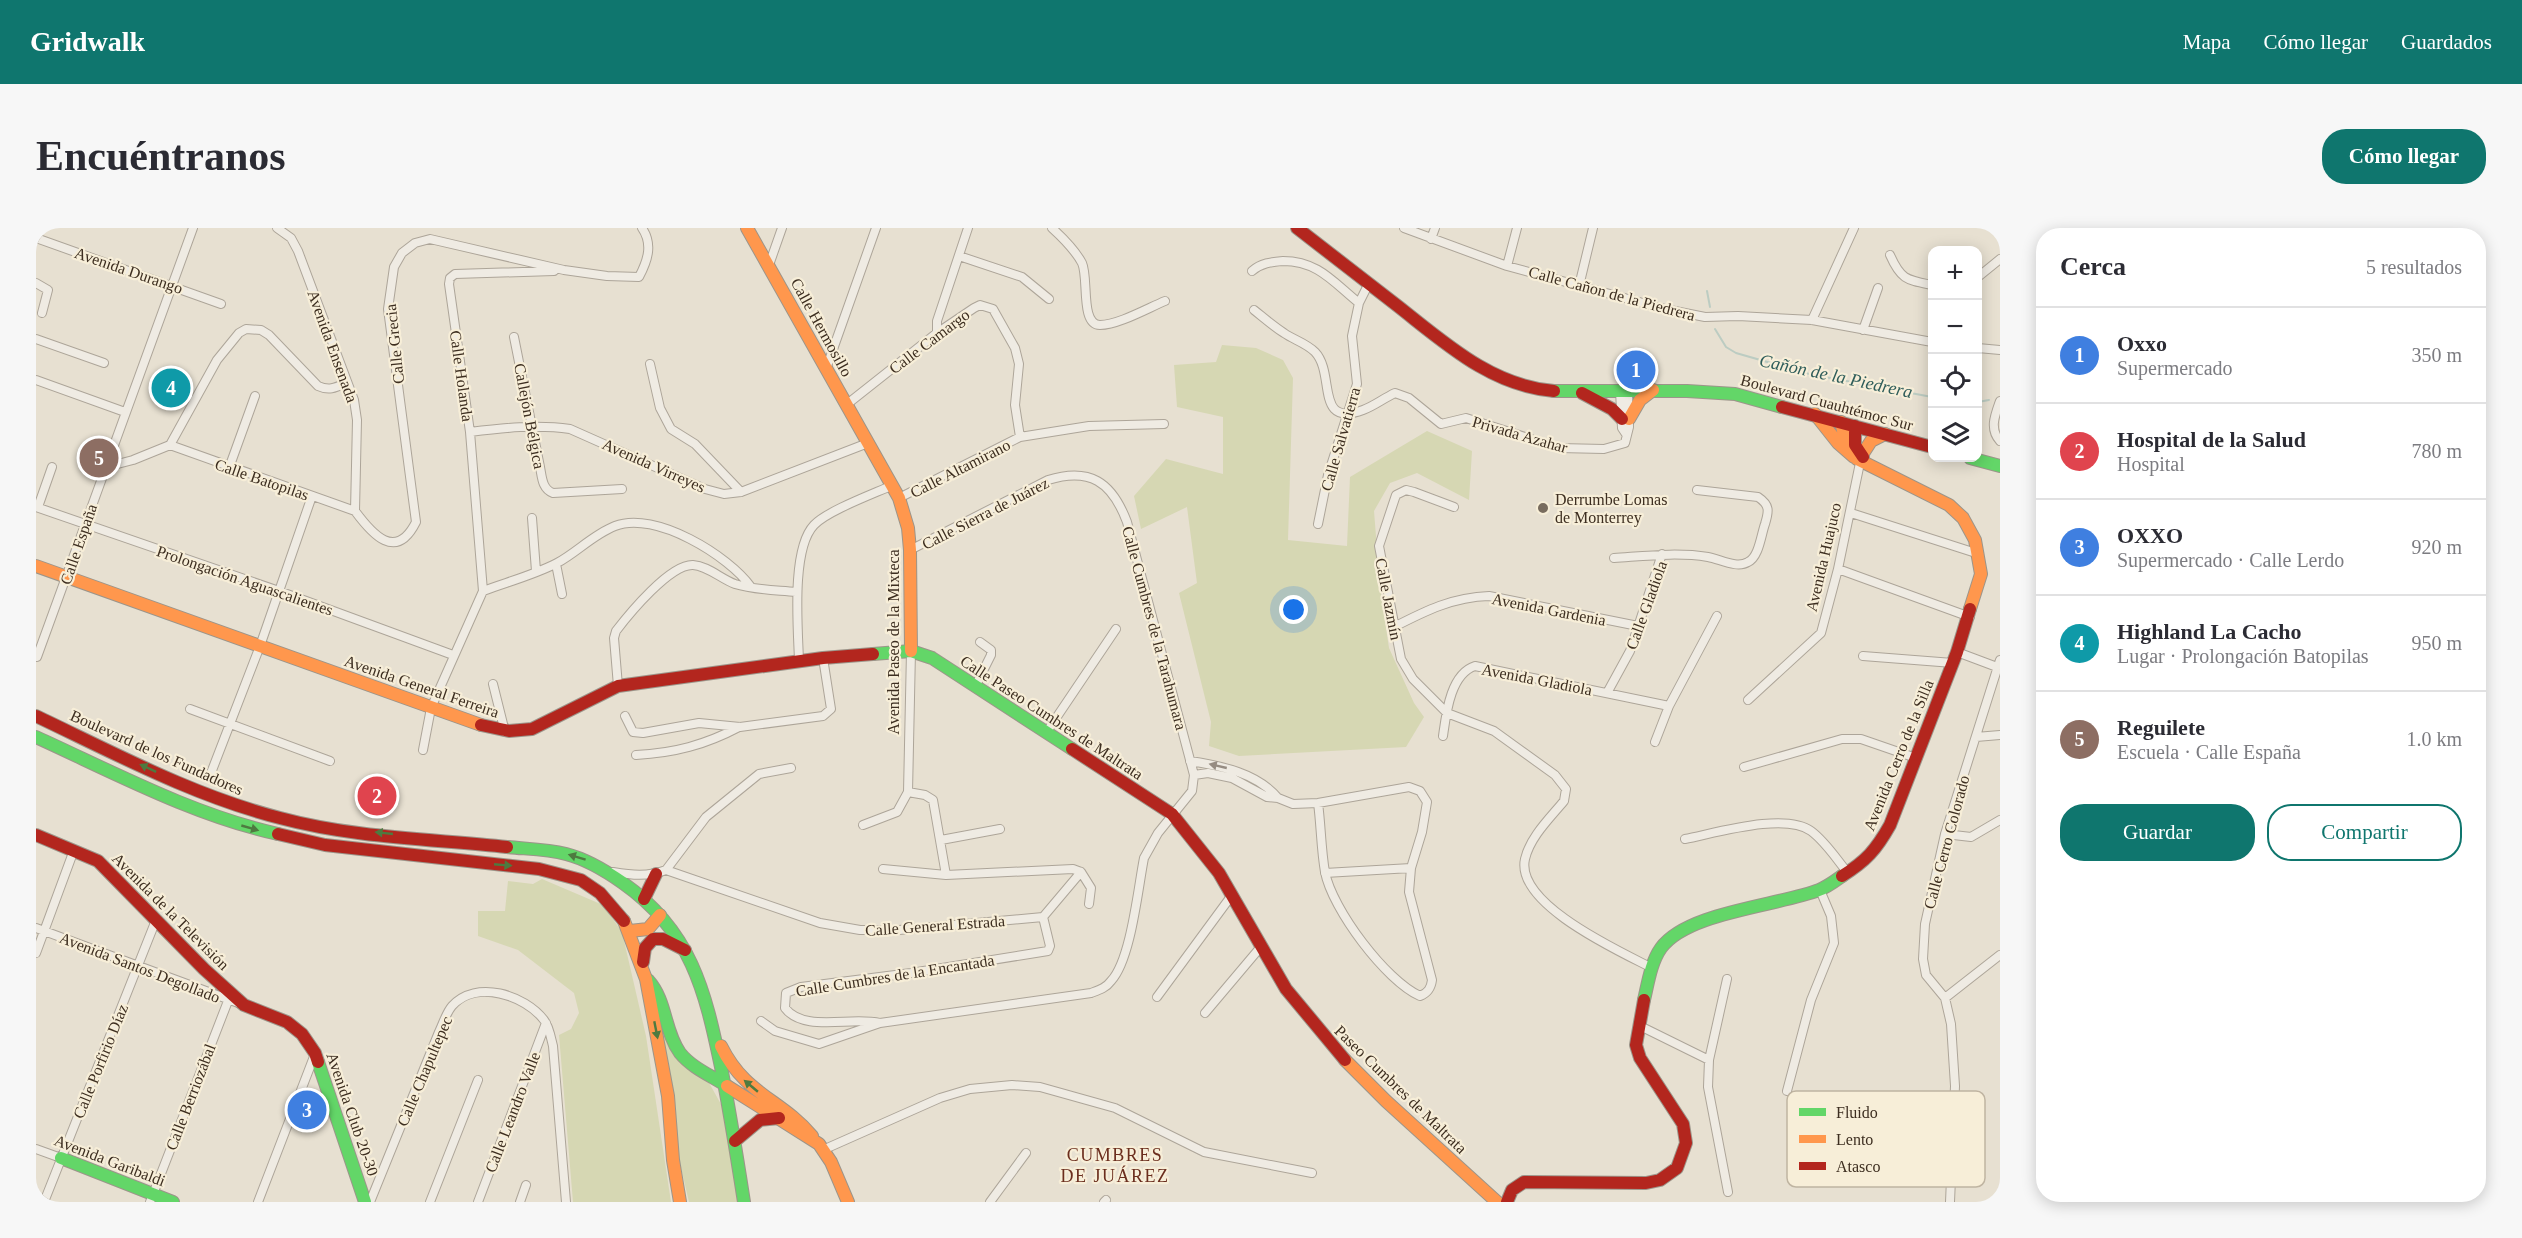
<!DOCTYPE html>
<html lang="es">
<meta charset="utf-8">
<style>
body{margin:0;font-family:"Times New Roman",serif;background:#f7f7f7;color:#2b2b33}
.controls{position:absolute;right:18px;top:18px;display:grid;overflow:hidden;border-radius:12px;box-shadow:0 3px 15px #0003}
.controls button{width:54px;height:54px;display:grid;place-items:center;padding:0;border:0;border-bottom:2px solid #e1e1e2;background:#fff;color:#2b2b33;font:30px sans-serif}
.you{position:absolute;left:1258px;top:382px;width:21px;height:21px;margin:-15px;border:4px solid #fff;border-radius:50%;background:#1a73e8;box-shadow:0 0 0 9px #1a73e833}
.badge{display:grid;place-items:center;width:39px;height:39px;border-radius:50%;background:#0f766e;color:#fff;font-size:20px;font-weight:700}
.pin{position:absolute;translate:-50% -50%;border:3px solid #fff;box-shadow:0 2px 6px #0006}
.list{margin:0;padding:0;list-style:none}
h2{display:flex;justify-content:space-between;align-items:center;height:78px;margin:0;padding:0 24px;font-size:26px}
h2 small{font-size:20px;font-weight:400;color:#7c7c81}
.list li{display:grid;grid-template-columns:39px 1fr auto;gap:18px;align-items:center;box-sizing:border-box;height:96px;padding:0 24px;border-top:2px solid #e1e1e2}
.list b{display:block;font-size:22px;white-space:nowrap}
.list p{margin:0;font-size:20px;white-space:nowrap;color:#7c7c81}
.list em{font-size:20px;font-style:normal;color:#7c7c81}
.actions{display:flex;gap:12px;padding:18px 24px}
.actions a{flex:1;padding:14px 0;border:2px solid #0f766e;border-radius:24px;text-align:center;font-size:21px;color:#0f766e}
.actions .main{background:#0f766e;color:#fff}
.icon{flex:none;width:33px;height:33px;fill:none;stroke:currentColor;stroke-width:2;stroke-linecap:round;stroke-linejoin:round}
.map{position:relative;flex:none;width:1964px;height:974px;overflow:hidden;border-radius:24px}
header{display:flex;align-items:center;gap:36px;box-sizing:border-box;height:84px;padding:0 30px;background:#0f766e;color:#fff}
header strong{font-size:28px}
nav{display:flex;gap:33px;margin-inline-start:auto;font-size:21px}
.intro{display:flex;align-items:center;justify-content:space-between;box-sizing:border-box;height:144px;padding:0 36px}
h1{margin:0;font-size:42px}
.button{padding:15px 27px;border-radius:24px;background:#0f766e;color:#fff;font-size:21px;font-weight:700}
main{display:flex;gap:36px;padding:0 36px}
aside{flex:1;background:#fff;border-radius:24px;box-shadow:0 3px 15px #0003}
.map>svg:first-child{display:block}
.green{fill:#d6d7b3}
.lines{fill:none;stroke-linecap:round;stroke-linejoin:round}
.stream{stroke:#bcccc2;stroke-width:2}
.street-casing{stroke:#ada599;stroke-width:10}
.fast-casing{stroke:#9c958a;stroke-width:14}
.slow-casing{stroke:#9c958a;stroke-width:14}
.jam-casing{stroke:#9c958a;stroke-width:14}
.street{stroke:#efebe3;stroke-width:8}
.fast{stroke:#63d668;stroke-width:12}
.slow{stroke:#ff974d;stroke-width:12}
.jam{stroke:#b3261e;stroke-width:12}
.oneway{fill:#968c82}
.oneway2{fill:#4e7a40}
.poi-dot{fill:#786c5e;stroke:#f7eed8;stroke-width:2}
.labels{text-anchor:middle;stroke-width:4.5;stroke-linejoin:round;paint-order:stroke}
.street-label{font-size:16px;fill:#3d2e20;stroke:#f7eed8}
.poi-label{font-size:16px;fill:#3d2e20;stroke:#f7eed8;text-anchor:start}
.water-label{font-size:18px;font-style:italic;fill:#2f5d5a;stroke:#f7eed8}
.neighbourhood-label{font-size:18px;letter-spacing:1.5px;fill:#6b2e1e;stroke:#f7eed8}
.key{fill:#f7eed8;stroke:#bfb4a1;stroke-width:1.5}
.key-label{font-size:16px;fill:#3d2e20}
</style>
<header>
<strong>Gridwalk</strong>
<nav><a>Mapa</a><a>Cómo llegar</a><a>Guardados</a></nav>
</header>
<div class="intro"><h1>Encuéntranos</h1><a class="button">Cómo llegar</a></div>
<main>
<div class="map">
<svg width="1964" height="974" viewBox="0 0 1964 974">
<rect width="100%" height="100%" fill="#e7e0d1"/>
<path class="green" d="M1186,117L1220,120L1247,132L1257,150L1252,312L1311,318L1314,249L1391,203L1436,223L1433,272L1381,245L1354,255L1338,283L1344,359L1353,420L1378,475L1388,489L1370,519L1203,528L1173,518L1175,494L1143,365L1161,355L1151,279L1105,301L1098,268L1130,231L1187,246V189L1141,179L1138,137L1180,134Z
M506,651L567,677L586,704L610,808L635,974H537L523,807L535,801L543,785L538,765L482,722L442,708V683H469L472,653L497,656Z
M621,776L645,835L656,845L672,853L686,878L704,974H653L643,931Z"/>
<g class="lines">
<path class="stream" d="M1671,63L1674,79
M1679,101L1690,119L1700,125L1773,146L1896,169
M1942,174L1953,172"/>
<g class="street-casing">
<path id="street" d="M241,0L255,10L262,23L318,172L321,192L319,283
M1016,0C1027,10 1039,22 1046,35C1053,50 1044,97 1064,97C1082,97 1112,80 1129,73
M1368,0L1471,38L1629,81L1669,89L1702,88L1776,92L1896,114
M0,10L185,76
M1395,11L1399,0
M1854,27C1865,52 1871,52 1896,57
M923,28L986,49L1013,71
M733,37L746,0
M1471,38L1481,0
M1216,43C1225,35 1235,34 1247,33C1282,33 1297,54 1323,75
M1942,49L1964,31
M0,55L12,62L6,85
M1543,58L1557,0
M1218,82C1228,90 1237,98 1248,105C1258,112 1270,115 1279,124C1300,146 1278,200 1327,182C1338,178 1348,170 1359,165L1373,170L1405,196L1430,190L1523,220L1568,221L1589,215L1593,199L1592,163
M1776,92L1818,0
M1827,102L1842,60
M901,105V93L932,0
M478,109L504,239C506,249 506,261 517,265L586,261
M0,111L68,135
M1942,120L1964,122
M614,136L624,180L635,201L659,216L705,264
M790,141L840,0
M0,152L89,184
M1584,163L1586,200L1590,206
M1964,173C1959,187 1953,201 1964,213
M810,177L901,105L938,80L944,77L957,81L979,120L983,136L979,177L984,209
M434,204C467,200 501,196 534,201L669,261L688,266L705,264L832,215
M134,217L319,283
M70,239L97,232L134,217L181,132L203,105L210,101L225,102L233,107L282,158C293,163 299,160 310,155
M193,240L219,168
M863,270L984,209L1053,198L1128,196
M0,279L243,363L417,427
M2,279L16,239
M1418,279L1378,264L1370,262L1360,267L1343,318L1365,431L1377,451L1411,485L1458,503L1519,547L1530,561L1528,573C1514,590 1494,609 1489,631C1479,676 1583,723 1616,740
M319,283C336,306 360,334 380,294L352,81L358,39L366,25L379,15L394,11L528,42L571,48L603,49C612,32 617,16 606,0
M1815,285L1943,326
M496,290L500,343
M1282,296L1292,247L1321,156L1316,108L1323,75L1332,57
M1578,330C1609,328 1641,324 1672,329C1684,331 1701,341 1712,334C1723,329 1725,307 1729,296C1733,283 1734,277 1722,269L1661,262
M520,336L526,366
M1802,341L1934,389
M447,363L434,204L413,56L414,50L419,46L518,43
M1358,399C1389,383 1417,369 1453,368L1602,398
M1921,424L1961,439
M1827,428L1917,435
M1,429L157,0
M763,433C762,400 755,321 778,297C791,283 837,266 857,257
M457,456L469,504
M582,458L578,410L580,403C593,386 634,336 657,337C672,338 685,351 699,356C718,362 740,362 760,364
M939,459L955,427V422L944,414
M1571,465L1594,423L1626,326
M1712,472L1785,405L1802,341L1825,230
M154,481L294,533
M589,488L597,504L607,505L663,495L704,499L787,488L795,481L787,430
M1010,505L1080,401
M1407,508C1410,487 1414,446 1439,438L1633,478
M1940,509L1964,507
M1619,514L1633,478L1681,388
M387,522L395,480L447,363C471,354 498,347 521,335C540,325 558,306 579,298C619,282 693,328 715,359
M600,527C638,525 669,517 703,499
M1154,533C1186,538 1221,545 1242,570
M1708,539L1806,511H1825L1880,530
M175,545L224,418L276,268
M1158,547L1172,545L1196,550L1231,569L1242,570L1257,576L1282,575L1373,559L1384,563L1391,574L1386,604L1375,640L1373,664L1396,752C1395,760 1392,765 1384,768C1350,753 1296,681 1289,644C1285,621 1285,597 1282,575
M872,564L889,567L897,572L910,647
M827,597L861,584L872,564L875,423
M1909,606L1935,609L1964,592
M1649,611C1680,605 1749,584 1775,603C1790,614 1801,632 1812,645
M905,612L964,601
M630,642L784,695L824,702H863L1007,689L1045,644L1037,641L910,647L847,641
M577,644C595,647 612,649 630,642L670,589L707,559L723,546L755,540
M1045,644L1055,660L1053,676
M1289,645L1375,640
M0,700L205,776
M0,725L38,622
M1691,751L1673,832L1672,859L1692,964
M1121,769L1196,667
M1909,770L1964,727
M1169,785L1223,721
M725,793L739,803L783,816L844,795L1055,765C1063,762 1070,760 1075,753C1095,732 1102,660 1108,630L1122,605L1156,563L1158,547L1091,294C1076,254 1054,239 1012,252L874,322
M844,795C815,788 768,805 749,780L750,765L765,759L875,745L1012,723L1014,718L1007,689
M1602,797L1673,832
M1751,863L1775,772L1798,715L1795,688L1784,662
M0,921L25,930
M789,921L904,870L934,861L976,857L1004,859L1079,880L1168,924L1276,945
M8,974L120,692
M114,974L192,773
M222,974L279,826
M334,974L403,804C407,796 410,785 416,778C440,751 489,767 508,792C513,798 515,810 517,818L530,974
M394,974L442,852
M442,974L510,795
M484,974L490,957
M954,974L990,925
M1068,974L1070,972
M1914,974L1919,858L1915,796L1909,770L1890,747L1887,731L1889,696L1909,606L1964,432"/>
</g>
<g class="fast-casing">
<path id="fast" d="M1518,163H1651L1699,166L1746,179
M1934,230L1964,238
M837,426L875,423L896,430L1036,521
M0,509C79,545 157,587 242,606
M471,619C491,621 511,621 530,626C550,631 570,643 587,655C655,703 669,762 685,839C694,884 701,929 708,974
M612,752C631,773 628,803 644,825C656,840 676,848 691,858
M1608,772C1612,755 1615,734 1625,720C1651,684 1741,678 1783,662C1791,659 1799,653 1806,648
M282,834L329,974
M25,930L137,974"/>
</g>
<g class="slow-casing">
<path id="slow" d="M711,0L863,270L872,300L874,322L875,423
M1779,186L1802,215L1818,229
M1593,191L1604,172L1617,162
M1805,194L1810,215L1821,231L1913,277L1927,290L1939,312L1945,346L1934,381
M1826,227L1835,213L1849,206
M0,338L445,497
M588,693L610,751L632,868L637,932L644,974
M594,703L612,701L624,687
M685,818C709,867 745,871 776,908
M1309,832L1350,873L1461,974
M691,858L783,916L795,934L812,974"/>
</g>
<g class="jam-casing">
<path id="jam" d="M1261,0C1295,26 1329,53 1363,79C1410,116 1456,158 1518,163
M1546,165L1576,181L1586,191
M1746,179L1896,219
M1819,198V217L1827,229
M0,488C80,526 158,568 244,590C318,610 396,611 471,619
M445,497L473,503L496,501L582,458L787,430L837,426
M1036,521L1136,586L1183,645L1250,761L1309,832
M242,606L289,617L503,641L545,652L564,665L588,693
M0,607L62,633L168,741L208,777L251,794L266,806L279,825L282,834
M1806,648C1830,633 1840,622 1854,597L1921,424L1934,381
M608,671L620,646
M607,734L609,720L617,711H627L649,722
M699,913L724,892L743,890
M1471,974L1476,962L1488,954L1610,955L1624,952L1641,940L1650,915L1647,896L1604,830L1600,817L1608,772"/>
</g>
<use href="#street" class="street"/>
<use href="#fast" class="fast"/>
<use href="#slow" class="slow"/>
<use href="#jam" class="jam"/>
</g>
<defs><path id="oneway-solid" d="M-6-.8H1V-3.2L6.5 0L1 3.2V.8H-6Z" transform="scale(1.5)"/></defs>
<use class="oneway" href="#oneway-solid" transform="translate(1182 538) rotate(-167)"/>
<g class="oneway2">
<use href="#oneway-solid" transform="translate(112 540) rotate(-155)"/>
<use href="#oneway-solid" transform="translate(214 600) rotate(16)"/>
<use href="#oneway-solid" transform="translate(348 605) rotate(-174)"/>
<use href="#oneway-solid" transform="translate(541 629) rotate(-163)"/>
<use href="#oneway-solid" transform="translate(467 637) rotate(5)"/>
<use href="#oneway-solid" transform="translate(620 802) rotate(79)"/>
<use href="#oneway-solid" transform="translate(715 858) rotate(-140)"/>
</g>
<circle class="poi-dot" cx="1507" cy="280" r="6"/>
<g class="labels">
<g class="street-label">
<text transform="translate(93 42) rotate(19)" y="6">Avenida Durango</text>
<text transform="translate(1576 65) rotate(15)" y="6">Calle Cañon de la Piedrera</text>
<text transform="translate(786 99) rotate(61)" y="6">Calle Hermosillo</text>
<text transform="translate(893 113) rotate(-37)" y="6">Calle Camargo</text>
<text transform="translate(358 116) rotate(-96)" y="6">Calle Grecia</text>
<text transform="translate(297 118) rotate(70)" y="6">Avenida Ensenada</text>
<text transform="translate(426 148) rotate(82)" y="6">Calle Holanda</text>
<text transform="translate(1791 174) rotate(15)" y="6">Boulevard Cuauhtémoc Sur</text>
<text transform="translate(494 188) rotate(79)" y="6">Callejón Bélgica</text>
<text transform="translate(1484 206) rotate(16)" y="6">Privada Azahar</text>
<text transform="translate(1304 211) rotate(-74)" y="6">Calle Salvatierra</text>
<text transform="translate(618 237) rotate(24)" y="6">Avenida Virreyes</text>
<text transform="translate(924 240) rotate(-27)" y="6">Calle Altamirano</text>
<text transform="translate(226 251) rotate(19)" y="6">Calle Batopilas</text>
<text transform="translate(949 285) rotate(-27)" y="6">Calle Sierra de Juárez</text>
<text transform="translate(42 316) rotate(-71)" y="6">Calle España</text>
<text transform="translate(1787 329) rotate(-77)" y="6">Avenida Huajuco</text>
<text transform="translate(209 352) rotate(19)" y="6">Prolongación Aguascalientes</text>
<text transform="translate(1353 371) rotate(79)" y="6">Calle Jazmín</text>
<text transform="translate(1610 377) rotate(-70)" y="6">Calle Gladiola</text>
<text transform="translate(1513 381) rotate(11)" y="6">Avenida Gardenia</text>
<text transform="translate(1119 400) rotate(75)" y="6">Calle Cumbres de la Tarahumara</text>
<text transform="translate(857 414) rotate(-90)" y="6">Avenida Paseo de la Mixteca</text>
<text transform="translate(1501 451) rotate(11)" y="6">Avenida Gladiola</text>
<text transform="translate(386 458) rotate(19)" y="6">Avenida General Ferreira</text>
<text transform="translate(1016 489) rotate(33)" y="6">Calle Paseo Cumbres de Maltrata</text>
<text transform="translate(121 524) rotate(24)" y="6">Boulevard de los Fundadores</text>
<text transform="translate(1862 527) rotate(-68)" y="6">Avenida Cerro de la Silla</text>
<text transform="translate(1910 614) rotate(-75)" y="6">Calle Cerro Colorado</text>
<text transform="translate(135 683) rotate(45)" y="6">Avenida de la Televisión</text>
<text transform="translate(899 697) rotate(-4)" y="6">Calle General Estrada</text>
<text transform="translate(104 739) rotate(21)" y="6">Avenida Santos Degollado</text>
<text transform="translate(859 747) rotate(-9)" y="6">Calle Cumbres de la Encantada</text>
<text transform="translate(64 833) rotate(-68)" y="6">Calle Porfirio Díaz</text>
<text transform="translate(388 843) rotate(-67)" y="6">Calle Chapultepec</text>
<text transform="translate(1365 861) rotate(44)" y="6">Paseo Cumbres de Maltrata</text>
<text transform="translate(154 869) rotate(-69)" y="6">Calle Berriozábal</text>
<text transform="translate(476 884) rotate(-69)" y="6">Calle Leandro Valle</text>
<text transform="translate(317 886) rotate(71)" y="6">Avenida Club 20-30</text>
<text transform="translate(74 932) rotate(21)" y="6">Avenida Garibaldi</text>
</g>
<g class="poi-label">
<text x="1519" y="277">Derrumbe Lomas<tspan x="1519" dy="18">de Monterrey</tspan></text>
</g>
<g class="water-label">
<text transform="translate(1800 148) rotate(12)" y="6">Cañón de la Piedrera</text>
</g>
<g class="neighbourhood-label">
<text x="1079" y="933">CUMBRES<tspan x="1079" dy="21">DE JUÁREZ</tspan></text>
</g>
</g>
<rect x="1751" y="863" width="198" height="96" rx="9" class="key"/>
<rect x="1763" y="880" width="27" height="8" fill="#63d668"/>
<rect x="1763" y="907" width="27" height="8" fill="#ff974d"/>
<rect x="1763" y="934" width="27" height="8" fill="#b3261e"/>
<g class="key-label">
<text x="1800" y="890">Fluido</text>
<text x="1800" y="917">Lento</text>
<text x="1800" y="944">Atasco</text>
</g>
</svg>
<div class="controls">
<button>+</button>
<button>−</button>
<button><svg class="icon" aria-label="locate" viewBox="0 0 24 24"><circle cx="12" cy="12" r="6"/><path d="M12 2v4M12 18v4M2 12h4M18 12h4"/></svg></button>
<button><svg class="icon" aria-label="layers" viewBox="0 0 24 24"><path d="M12 4l9 5-9 5-9-5zM3 14l9 5 9-5"/></svg></button>
</div>
<div class="you"></div>
<div class="pin badge" style="left:1600px;top:142px;background:#3f7fe0">1</div>
<div class="pin badge" style="left:341px;top:568px;background:#e0444e">2</div>
<div class="pin badge" style="left:271px;top:882px;background:#3f7fe0">3</div>
<div class="pin badge" style="left:135px;top:160px;background:#0f9aa8">4</div>
<div class="pin badge" style="left:63px;top:230px;background:#8d6e63">5</div>
</div>
<aside>
<h2>Cerca<small>5 resultados</small></h2>
<ul class="list">
<li><span class="badge" style="background:#3f7fe0">1</span><div><b>Oxxo</b><p>Supermercado</p></div><em>350 m</em></li>
<li><span class="badge" style="background:#e0444e">2</span><div><b>Hospital de la Salud</b><p>Hospital</p></div><em>780 m</em></li>
<li><span class="badge" style="background:#3f7fe0">3</span><div><b>OXXO</b><p>Supermercado · Calle Lerdo</p></div><em>920 m</em></li>
<li><span class="badge" style="background:#0f9aa8">4</span><div><b>Highland La Cacho</b><p>Lugar · Prolongación Batopilas</p></div><em>950 m</em></li>
<li><span class="badge" style="background:#8d6e63">5</span><div><b>Reguilete</b><p>Escuela · Calle España</p></div><em>1.0 km</em></li>
</ul>
<div class="actions"><a class="main">Guardar</a><a>Compartir</a></div>
</aside>
</main>
